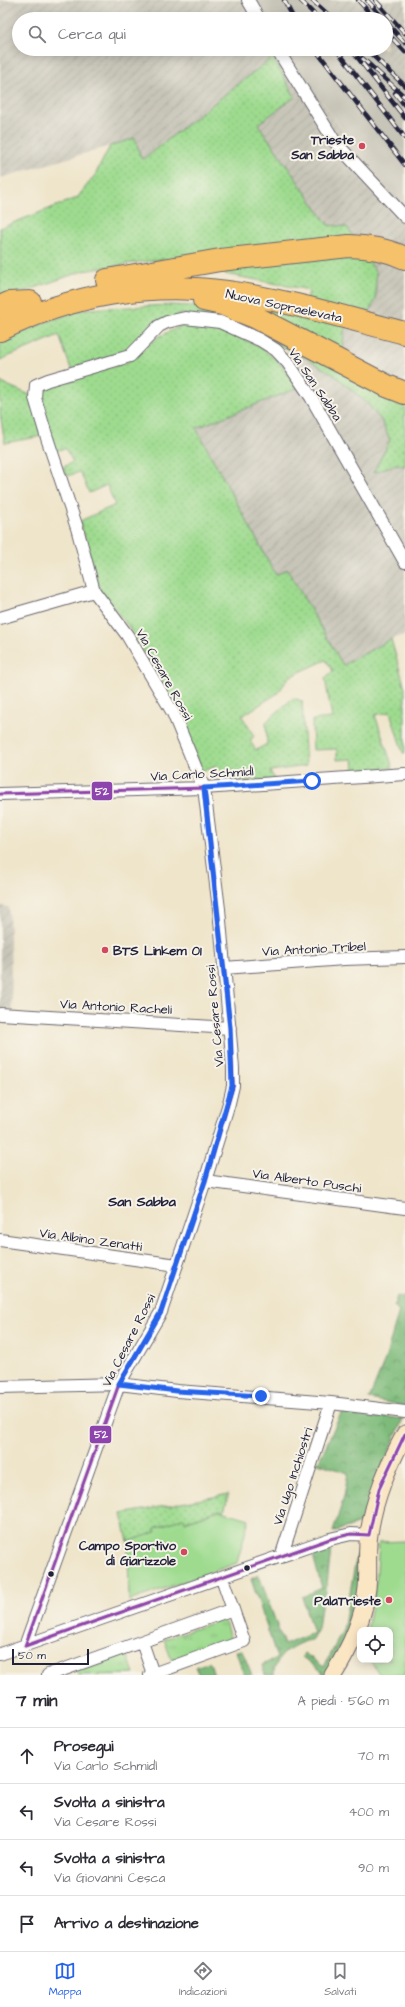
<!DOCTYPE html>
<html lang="it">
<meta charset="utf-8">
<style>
body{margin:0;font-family:"Architects Daughter",sans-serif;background:#f2f2f3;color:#2b2b33}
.controls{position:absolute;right:12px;bottom:12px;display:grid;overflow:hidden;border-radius:8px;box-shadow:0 2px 10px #0003}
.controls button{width:36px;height:36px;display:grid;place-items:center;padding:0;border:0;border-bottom:1px solid #e1e1e2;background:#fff;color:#2b2b33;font:20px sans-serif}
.scale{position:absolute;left:12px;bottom:10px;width:77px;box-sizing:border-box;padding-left:4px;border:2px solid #22223b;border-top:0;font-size:11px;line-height:14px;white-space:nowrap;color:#22223b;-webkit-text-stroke:3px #f7f3e8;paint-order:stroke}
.stop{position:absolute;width:12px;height:12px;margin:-9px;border:3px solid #2563eb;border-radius:50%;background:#fff}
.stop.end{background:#2563eb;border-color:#fff;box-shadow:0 1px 4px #0008}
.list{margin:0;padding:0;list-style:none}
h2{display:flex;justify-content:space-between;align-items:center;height:52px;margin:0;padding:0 16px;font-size:17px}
h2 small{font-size:13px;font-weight:400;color:#7c7c81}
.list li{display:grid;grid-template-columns:26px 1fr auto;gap:12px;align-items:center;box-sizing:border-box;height:56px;padding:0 16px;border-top:1px solid #e1e1e2}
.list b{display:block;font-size:15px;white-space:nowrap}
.list p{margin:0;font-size:13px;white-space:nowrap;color:#7c7c81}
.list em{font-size:13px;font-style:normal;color:#7c7c81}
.icon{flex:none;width:22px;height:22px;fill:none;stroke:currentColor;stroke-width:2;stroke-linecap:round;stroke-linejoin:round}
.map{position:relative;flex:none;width:405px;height:1675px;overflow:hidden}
.search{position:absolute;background:#fff;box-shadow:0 2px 10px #0003;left:12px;right:12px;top:12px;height:44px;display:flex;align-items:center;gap:10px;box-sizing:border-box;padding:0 14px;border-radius:22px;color:#7c7c81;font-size:15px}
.sheet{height:276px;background:#fff}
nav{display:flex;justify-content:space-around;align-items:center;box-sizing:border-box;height:56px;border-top:1px solid #e1e1e2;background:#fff;font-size:11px;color:#7c7c81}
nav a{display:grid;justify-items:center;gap:2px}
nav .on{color:#2563eb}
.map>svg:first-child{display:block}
.industrial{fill:url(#industrial-furrows)}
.railway{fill:#c7c4b8}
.grass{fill:url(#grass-dots);stroke:#607e65}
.forest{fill:url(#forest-crowns);stroke:#506e5a}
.park{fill:url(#park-tufts);stroke:#607e65}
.pitch{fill:#9edb8f;stroke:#607e65}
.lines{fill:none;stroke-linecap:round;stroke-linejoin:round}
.street-casing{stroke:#6a666d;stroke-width:14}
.secondary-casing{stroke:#6a666d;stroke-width:19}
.highway-casing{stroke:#6a666d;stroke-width:24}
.street{stroke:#fff;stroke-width:12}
.secondary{stroke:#fbe6c4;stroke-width:17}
.highway{stroke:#f5c16b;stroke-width:22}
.rail-casing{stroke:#22223b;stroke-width:4.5}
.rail{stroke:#f7f3e8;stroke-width:3;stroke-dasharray:9;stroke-linecap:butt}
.bus-1-casing{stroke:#f7f3e8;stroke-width:6}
.bus-1{stroke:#8e44ad;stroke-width:3}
.route{stroke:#2563eb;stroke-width:5}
.poi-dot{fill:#d1495b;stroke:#f7f3e8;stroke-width:1.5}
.bus-dot{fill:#22223b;stroke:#f7f3e8;stroke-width:1.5}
.labels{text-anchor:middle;stroke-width:4;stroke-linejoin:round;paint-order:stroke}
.poi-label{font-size:13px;font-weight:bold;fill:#22223b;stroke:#f7f3e8;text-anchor:end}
.street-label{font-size:13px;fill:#22223b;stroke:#f7f3e8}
.neighbourhood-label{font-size:14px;font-weight:bold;fill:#22223b;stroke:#f7f3e8}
.line-badge{stroke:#f7f3e8;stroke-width:1.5}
.badge-label{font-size:11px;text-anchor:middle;font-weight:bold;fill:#fff}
</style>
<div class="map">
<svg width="405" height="1675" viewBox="0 0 405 1675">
<defs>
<pattern id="industrial-furrows" width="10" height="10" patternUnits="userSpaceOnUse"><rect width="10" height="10" fill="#c7c4b8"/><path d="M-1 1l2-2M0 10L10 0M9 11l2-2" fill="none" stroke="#aba89f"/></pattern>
<pattern id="grass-dots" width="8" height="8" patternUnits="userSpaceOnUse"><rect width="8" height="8" fill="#9edb8f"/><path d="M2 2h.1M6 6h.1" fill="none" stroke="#88bc7c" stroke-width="1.8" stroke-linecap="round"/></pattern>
<pattern id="forest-crowns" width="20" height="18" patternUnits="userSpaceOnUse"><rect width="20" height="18" fill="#7ebb7a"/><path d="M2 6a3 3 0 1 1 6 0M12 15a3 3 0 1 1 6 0" fill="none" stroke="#679865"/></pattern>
<pattern id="park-tufts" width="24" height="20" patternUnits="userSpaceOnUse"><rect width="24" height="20" fill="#9edb8f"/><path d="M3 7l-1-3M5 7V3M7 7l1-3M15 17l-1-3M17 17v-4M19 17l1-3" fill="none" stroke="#88bc7c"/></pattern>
</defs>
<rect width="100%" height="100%" fill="#f7f3e8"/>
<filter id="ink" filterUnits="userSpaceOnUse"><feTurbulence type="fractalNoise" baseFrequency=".025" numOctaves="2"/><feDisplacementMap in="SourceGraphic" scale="8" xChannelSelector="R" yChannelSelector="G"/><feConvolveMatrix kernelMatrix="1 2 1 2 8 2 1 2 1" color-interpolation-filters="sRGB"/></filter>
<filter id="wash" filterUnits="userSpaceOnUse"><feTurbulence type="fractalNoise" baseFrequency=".012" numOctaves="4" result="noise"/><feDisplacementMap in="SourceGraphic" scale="16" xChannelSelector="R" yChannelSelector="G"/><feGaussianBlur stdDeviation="0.9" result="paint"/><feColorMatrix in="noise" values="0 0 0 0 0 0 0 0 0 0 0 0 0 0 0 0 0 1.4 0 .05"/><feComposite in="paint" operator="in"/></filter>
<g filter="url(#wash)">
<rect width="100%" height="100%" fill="#efe5cb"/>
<path class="industrial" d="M0,0H260L272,19H19V49H291L324,104L363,160L388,189L405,199V405L379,394L354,375L343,348L344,331L348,325L328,226L258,124L273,57L143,159L95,175L110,146L0,178Z
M326,0H405V75L379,49H386V19H347Z
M290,351L306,358L334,375L367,403L381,420L390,441L374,473L396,464L405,466V635L391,639L343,665L287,569L276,575L196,427L298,388L274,357Z
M0,906L9,907L12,1010L0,1009Z"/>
<path class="railway" d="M260,0H326L347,19H272Z
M291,49H379L405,75V199L388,189L348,141L344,132L307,79Z"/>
<path class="grass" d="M273,57L295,97L258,124L328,225L347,227L376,272V300L366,316L348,325L344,331L343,348L354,375L379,394L405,405V466L396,464L373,473L390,440L381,420L367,403L334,375L306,358L244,328L181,314L128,351L71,369L59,335L0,360V343L46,322L85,309L171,305L244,309L305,308L309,290L225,274L223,269L274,248L140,262L83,271L0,300V228L77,198L95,175L110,146L135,138L141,158L143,159Z
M181,326C213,330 247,334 273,357C283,365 290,378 298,388L196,428L276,575L287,569L343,665L391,639L405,688V753H403L390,712L375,715L393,768L354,770L353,759L337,760V749L313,750L312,720L332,718L325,678L333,671L326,660L289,677L278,693L242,716L254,736L250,741L256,750L267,744L266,722L293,698L302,701L306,766L270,771L275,780L225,781L217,766L202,771L177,709L129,627L100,591L80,521L115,505L107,485L89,493L80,472L67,476L63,467L73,462L65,448L55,451L41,405L43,393L50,385L128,362L158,337Z
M0,382L30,395L42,436L5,443L0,414Z
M229,1494L224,1511L219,1510L185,1522L184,1518L155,1528L156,1532L128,1542L122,1514Z"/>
<path class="forest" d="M397,1296L405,1297V1406L369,1399L385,1360L399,1311L394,1306Z
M342,1411L403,1419L371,1494L360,1523L333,1532L344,1497L348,1473L318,1463Z
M358,1549L360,1587L351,1625L325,1675H321L323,1672L302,1657L304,1653L324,1667L343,1630Z
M331,1550L326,1592L322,1599L318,1629L312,1640C295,1642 274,1656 274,1675H265L262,1665L277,1658L251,1579L259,1575L284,1645L313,1633L302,1597L322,1588L313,1556Z
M242,1650L252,1675H244L236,1651Z
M210,1662L214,1675H199L195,1667Z"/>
<path class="park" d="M224,1619L231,1641L172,1661L164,1639Z
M127,1653L134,1674L78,1675L76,1672Z"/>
<path class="pitch" d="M219,1510L249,1519L237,1563L129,1601L128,1542L156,1532L155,1528L184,1518L185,1522Z
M405,1541V1675H380L370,1660H390V1630H367L376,1585L379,1542Z"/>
</g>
<g filter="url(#ink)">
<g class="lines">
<g class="street-casing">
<path id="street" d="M248,0L259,19
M277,49L335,142L405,217
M0,618L94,591
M0,794L204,788L405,774
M224,968L344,959L405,957
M0,1014L230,1028
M205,1181L405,1208
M0,1240L177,1265
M0,1387L119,1384L177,1391L331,1403L405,1412
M281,1557L331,1403
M142,1642L153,1674
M25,1646L119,1384L161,1312L205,1181L229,1103L233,1086V1068L219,909L204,788L173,713L127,635L94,591L77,528L47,438L35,398L36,385L48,380L130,356L159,326L167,322L185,318L220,322L260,340L276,350L288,363L311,397L405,562
M0,1654L330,1539L351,1534L369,1535
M48,1675L233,1609
M150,1675L244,1641L222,1578"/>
</g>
<g class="secondary-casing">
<path id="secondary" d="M333,1675C349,1650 364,1618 367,1588C369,1570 366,1551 369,1534C374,1498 388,1466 405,1434"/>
</g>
<g class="highway-casing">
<path id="highway" d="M107,280L220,260L349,246C369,247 386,249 405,258
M204,300L222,304L255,317L387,386L405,393
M0,307L9,303L30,302
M0,330C71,295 149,281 227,292C287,300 346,318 405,333"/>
</g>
<use href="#street" class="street"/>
<use href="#secondary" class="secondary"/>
<use href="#highway" class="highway"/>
<g class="rail-casing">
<path id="rail" d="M284,0L294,19
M300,0L319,19
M312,0L333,19
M358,0L375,19
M367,0L384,19
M375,0L405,33
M386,22L405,43
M393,39L405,52
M315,49L405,165
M336,49L405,138
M351,49L405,118
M366,49L405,86
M362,58L405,97
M395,93L405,106"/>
</g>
<use href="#rail" class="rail"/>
<g class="bus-1-casing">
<path id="bus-1" d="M0,794L204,788
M369,1535L379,1489L405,1434
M25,1646L119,1384L161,1312L205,1181L233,1086L230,1028L204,788
M25,1646L330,1539L351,1534L369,1535"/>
</g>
<use href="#bus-1" class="bus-1"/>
</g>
</g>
<g class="lines" filter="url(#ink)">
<path class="route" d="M261,1396L177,1391L119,1384L161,1312L205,1181L232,1086L230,1028L204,788L312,781"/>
</g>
<g class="poi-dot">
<circle cx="362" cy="146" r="4"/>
<circle cx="105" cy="950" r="4"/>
<circle cx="184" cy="1552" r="4"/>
<circle cx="389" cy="1600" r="4"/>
</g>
<g class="bus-dot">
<circle cx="247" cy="1568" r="3.5"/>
<circle cx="51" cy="1574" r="3.5"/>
</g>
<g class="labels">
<g class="poi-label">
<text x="354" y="144">Trieste<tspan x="354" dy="15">San Sabba</tspan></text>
<text x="113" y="955" text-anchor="start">BTS Linkem 01</text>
<text x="176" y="1550">Campo Sportivo<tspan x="176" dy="15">di Giarizzole</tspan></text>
<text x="381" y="1605">PalaTrieste</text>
</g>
<g class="street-label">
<text transform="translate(284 305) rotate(12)" y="5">Nuova Sopraelevata</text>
<text transform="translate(316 384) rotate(56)" y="5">Via San Sabba</text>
<text transform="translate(165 674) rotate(61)" y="5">Via Cesare Rossi</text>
<text transform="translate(202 773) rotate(-3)" y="5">Via Carlo Schmidl</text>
<text transform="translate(314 948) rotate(-3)" y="5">Via Antonio Tribel</text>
<text transform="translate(116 1006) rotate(3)" y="5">Via Antonio Racheli</text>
<text transform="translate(214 1016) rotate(-95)" y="5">Via Cesare Rossi</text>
<text transform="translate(307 1180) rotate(8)" y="5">Via Alberto Puschi</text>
<text transform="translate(91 1239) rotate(8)" y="5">Via Albino Zenatti</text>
<text transform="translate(128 1340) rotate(-63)" y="5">Via Cesare Rossi</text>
<text transform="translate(292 1476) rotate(-72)" y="5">Via Ugo Inchiostri</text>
</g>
<g class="neighbourhood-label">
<text x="142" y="1206">San Sabba</text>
</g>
</g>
<g class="line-badge">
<rect x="91" y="781" width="22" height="20" rx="4" fill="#8e44ad"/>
<rect x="89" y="1425" width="23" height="19" rx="4" fill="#8e44ad"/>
</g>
<g class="badge-label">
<text x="102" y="795">52</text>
<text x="101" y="1438">52</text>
</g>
</svg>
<div class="controls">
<button><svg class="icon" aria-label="locate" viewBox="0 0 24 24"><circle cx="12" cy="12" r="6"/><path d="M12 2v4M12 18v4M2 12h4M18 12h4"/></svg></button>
</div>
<div class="scale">50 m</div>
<div class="stop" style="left:312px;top:781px"></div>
<div class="stop end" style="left:261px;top:1396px"></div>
<div class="search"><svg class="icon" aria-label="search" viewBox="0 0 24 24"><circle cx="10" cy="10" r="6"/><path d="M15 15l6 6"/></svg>Cerca qui</div>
</div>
<section class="sheet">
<h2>7 min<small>A piedi · 560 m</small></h2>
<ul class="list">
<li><svg class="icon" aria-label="ahead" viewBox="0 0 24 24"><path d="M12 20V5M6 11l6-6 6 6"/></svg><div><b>Prosegui</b><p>Via Carlo Schmidl</p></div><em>70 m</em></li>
<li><svg class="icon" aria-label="left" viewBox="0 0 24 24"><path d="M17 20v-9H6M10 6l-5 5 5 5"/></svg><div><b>Svolta a sinistra</b><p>Via Cesare Rossi</p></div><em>400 m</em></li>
<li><svg class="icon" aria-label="left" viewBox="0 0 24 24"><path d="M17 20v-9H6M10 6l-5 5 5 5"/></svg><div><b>Svolta a sinistra</b><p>Via Giovanni Cesca</p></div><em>90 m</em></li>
<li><svg class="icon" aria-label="arrive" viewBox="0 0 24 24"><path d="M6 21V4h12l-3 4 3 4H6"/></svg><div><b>Arrivo a destinazione</b></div></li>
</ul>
</section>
<nav>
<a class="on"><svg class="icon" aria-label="map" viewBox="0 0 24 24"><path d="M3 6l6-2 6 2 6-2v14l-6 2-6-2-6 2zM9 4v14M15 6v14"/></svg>Mappa</a>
<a><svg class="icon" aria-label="directions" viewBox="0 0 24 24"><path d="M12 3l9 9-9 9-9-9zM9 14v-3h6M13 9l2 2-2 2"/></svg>Indicazioni</a>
<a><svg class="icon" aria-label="saved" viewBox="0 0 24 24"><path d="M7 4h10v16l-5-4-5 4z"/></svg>Salvati</a>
</nav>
